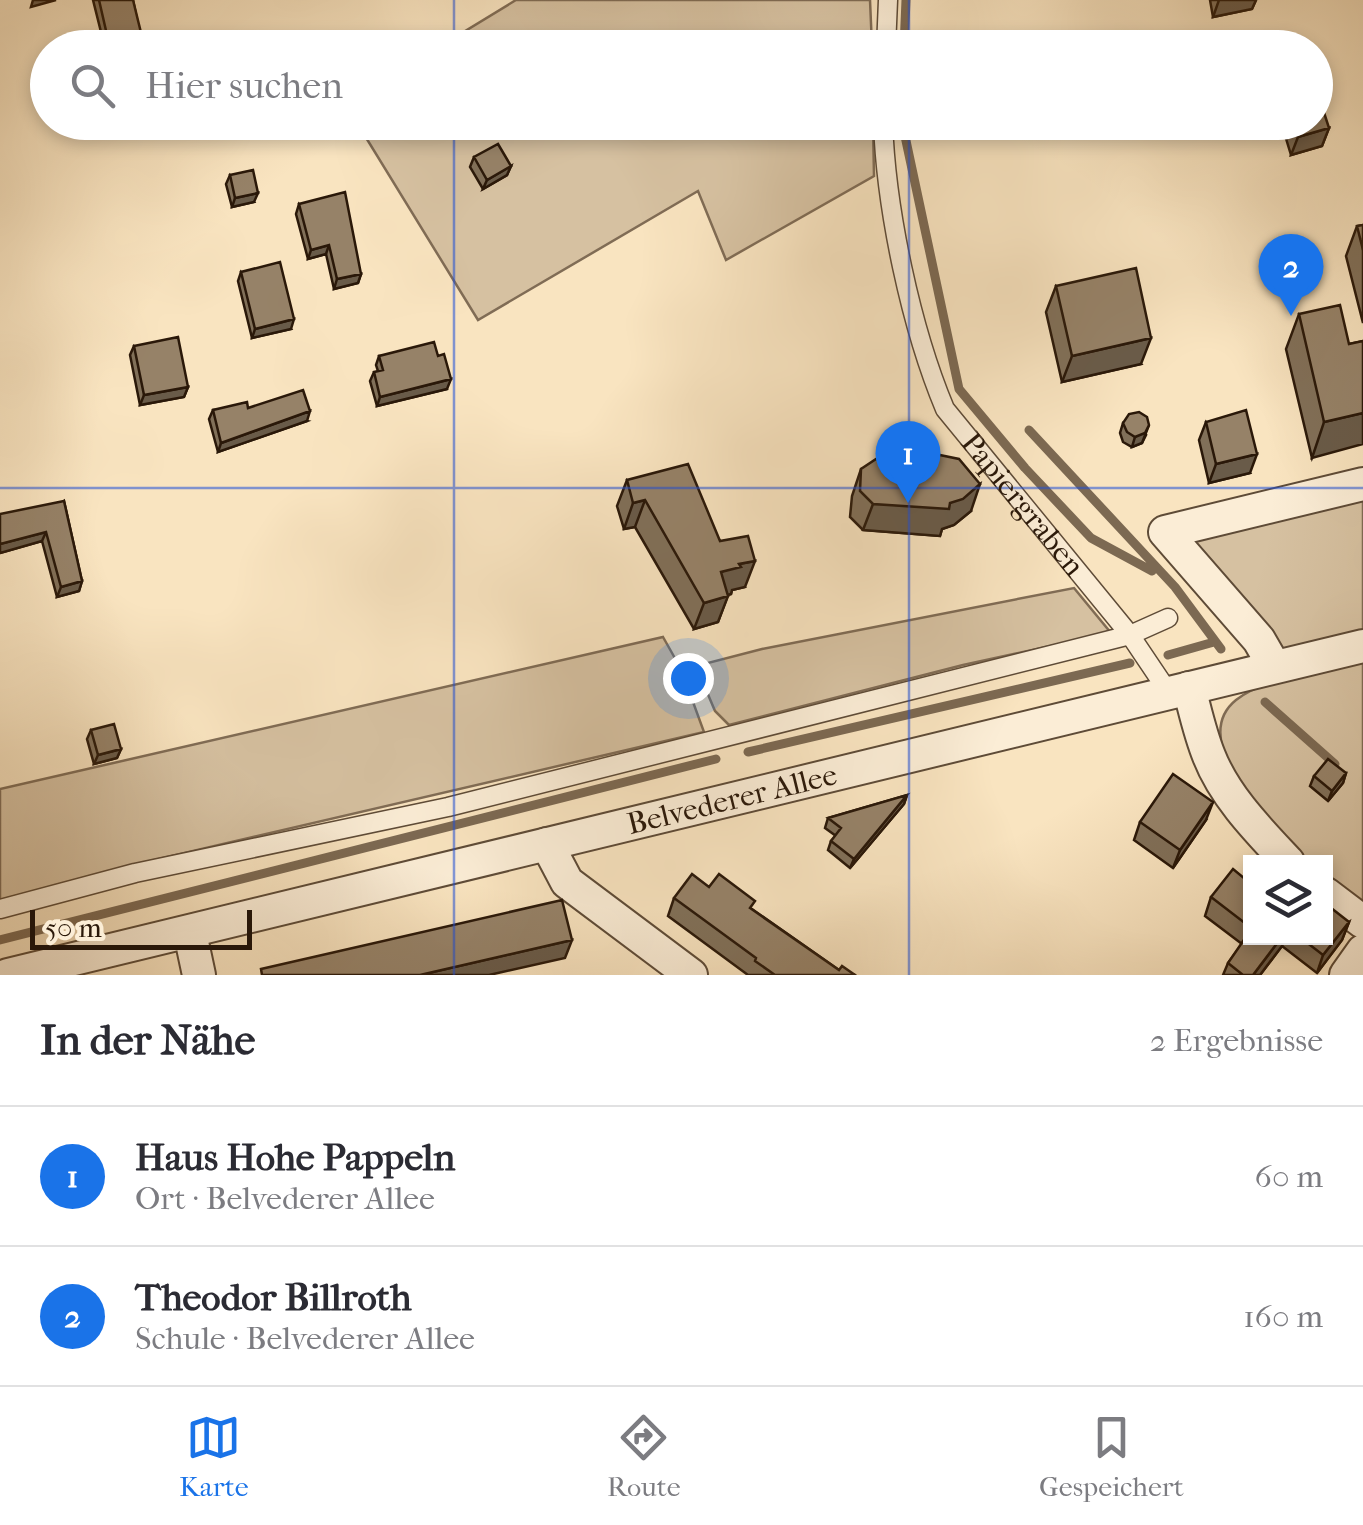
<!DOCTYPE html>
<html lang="de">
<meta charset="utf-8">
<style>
body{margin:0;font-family:"IM FELL French Canon",serif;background:#f2f2f3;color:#2b2b33}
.controls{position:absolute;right:30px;bottom:30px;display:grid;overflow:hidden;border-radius:0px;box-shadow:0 5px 15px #0003}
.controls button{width:90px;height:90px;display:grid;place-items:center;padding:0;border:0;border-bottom:2px solid #e1e1e2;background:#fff;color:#2b2b33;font:50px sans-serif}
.scale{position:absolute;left:30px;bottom:25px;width:222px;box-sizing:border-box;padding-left:10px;border:5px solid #2a1809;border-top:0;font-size:28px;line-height:35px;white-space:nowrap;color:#2a1809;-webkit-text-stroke:8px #fbedd6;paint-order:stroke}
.you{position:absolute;left:688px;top:678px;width:35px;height:35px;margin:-25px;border:8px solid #fff;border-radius:50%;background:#1a73e8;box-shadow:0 0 0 15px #1a73e833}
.badge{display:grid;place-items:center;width:65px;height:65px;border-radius:50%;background:#1a73e8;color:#fff;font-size:32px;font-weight:700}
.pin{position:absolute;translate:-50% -82px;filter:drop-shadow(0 2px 5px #0008)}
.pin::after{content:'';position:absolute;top:52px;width:35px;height:30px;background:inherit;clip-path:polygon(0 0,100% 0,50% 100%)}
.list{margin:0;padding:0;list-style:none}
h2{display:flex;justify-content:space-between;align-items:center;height:130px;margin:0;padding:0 40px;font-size:42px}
h2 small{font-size:32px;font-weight:400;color:#7c7c81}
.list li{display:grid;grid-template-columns:65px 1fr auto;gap:30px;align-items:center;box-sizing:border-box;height:140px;padding:0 40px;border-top:2px solid #e1e1e2}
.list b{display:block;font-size:38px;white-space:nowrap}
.list p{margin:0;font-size:32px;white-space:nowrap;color:#7c7c81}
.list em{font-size:32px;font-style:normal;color:#7c7c81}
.icon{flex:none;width:55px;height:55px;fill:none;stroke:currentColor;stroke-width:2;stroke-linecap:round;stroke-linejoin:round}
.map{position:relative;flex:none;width:1363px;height:975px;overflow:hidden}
.search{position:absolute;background:#fff;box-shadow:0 5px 15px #0003;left:30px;right:30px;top:30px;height:110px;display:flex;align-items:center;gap:25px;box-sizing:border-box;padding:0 35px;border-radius:55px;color:#7c7c81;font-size:38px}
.sheet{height:410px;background:#fff}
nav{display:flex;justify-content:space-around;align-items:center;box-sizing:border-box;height:140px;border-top:2px solid #e1e1e2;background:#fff;font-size:28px;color:#7c7c81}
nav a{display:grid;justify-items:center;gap:5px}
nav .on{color:#1a73e8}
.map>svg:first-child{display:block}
.green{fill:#d6c1a1;stroke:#806c55;stroke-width:2.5}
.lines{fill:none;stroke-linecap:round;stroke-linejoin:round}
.stream{stroke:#7c6952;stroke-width:9}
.lane-casing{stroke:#5e4b37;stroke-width:21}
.street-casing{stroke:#5e4b37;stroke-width:36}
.lane{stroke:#fbedd6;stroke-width:18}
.street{stroke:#fbedd6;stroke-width:32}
.wall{fill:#817059;stroke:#2a1809;stroke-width:2.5}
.shaded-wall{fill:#695b49;stroke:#2a1809;stroke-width:2.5}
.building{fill:#968268;stroke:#2a1809;stroke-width:2.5}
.grid{fill:none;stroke:#1d4ed8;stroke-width:2.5;stroke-opacity:0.55}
.labels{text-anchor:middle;stroke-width:10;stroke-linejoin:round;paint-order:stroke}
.street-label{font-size:30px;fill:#2a1809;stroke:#fbedd6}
</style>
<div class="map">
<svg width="1363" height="975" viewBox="0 0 1363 975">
<rect width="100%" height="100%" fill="#f9e4c0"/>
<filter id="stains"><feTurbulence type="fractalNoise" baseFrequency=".002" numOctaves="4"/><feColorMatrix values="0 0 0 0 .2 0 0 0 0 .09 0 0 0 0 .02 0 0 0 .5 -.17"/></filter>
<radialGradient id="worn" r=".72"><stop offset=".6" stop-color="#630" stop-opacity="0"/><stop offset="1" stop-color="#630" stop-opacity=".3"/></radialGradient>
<path class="green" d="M516,0H870L872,47H439Z
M357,123H873L874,176L726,260L698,191L478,320Z
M1363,492V634L1281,653L1177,536Z
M1074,588L1111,633L963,665L729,725L715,711L696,666L762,649Z
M663,637L681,669L704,732L146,862L0,900V789Z
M1363,661V904L1326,876V862H1307C1279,831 1183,743 1236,700C1265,677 1327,670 1363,661Z"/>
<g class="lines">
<path class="stream" d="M904,48L906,0
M902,122L959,389L1025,468L1091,538L1152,571
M1029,430L1175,587L1221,649
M1168,655L1214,642
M1265,702L1335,764
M748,752L1130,663
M0,940L716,759"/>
<g class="lane-casing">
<g id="lane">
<path d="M886,48L888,0"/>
<path id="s1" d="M883,122C886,210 911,328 945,409L1130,635L1169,693"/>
<path d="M0,909L135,873L448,807L1130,635L1168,618"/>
</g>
</g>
<g class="street-casing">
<g id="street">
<path d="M1274,666L1259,640L1165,532L1363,484"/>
<path d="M1189,688C1195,710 1200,734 1209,756C1225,797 1259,831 1288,862"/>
<path d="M547,844L567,882L691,975"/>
<path d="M1326,894L1363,922"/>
<path d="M190,933L199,975"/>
<path id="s2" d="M8,975L1363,646"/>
<path d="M1346,975L1363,951"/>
</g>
</g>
<use href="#lane" class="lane"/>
<use href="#street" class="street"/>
</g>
<path class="wall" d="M93,0H133L143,48H105Z
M1210,0H1256L1252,9L1213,17Z
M1281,122H1316L1329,128L1322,146L1291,155Z
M474,157L511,166L507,175L483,189L470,167Z
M230,175L254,202L232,207L226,184Z
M299,204L361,274L358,283L334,289L326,254L308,259L296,214Z
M1363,225V323L1346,256L1357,226Z
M241,272L291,329L252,338L238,281Z
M1056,286L1141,364L1062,382L1046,312Z
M1299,314L1349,344L1363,341L1312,458L1286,349Z
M134,346L188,387L184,397L140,405L130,355Z
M379,356H438L447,389L377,406L370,381L374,372L378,371L376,365Z
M248,408L307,421L218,452L209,419L213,410Z
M1206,422L1250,473L1209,483L1199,440Z
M1123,423L1146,435L1142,443L1132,447L1123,442L1120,433Z
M896,454L971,511L954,525L942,529L940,536L863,530L850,517L852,496L861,469L893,460Z
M627,480L720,541L745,587L732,590L731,594L728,595L718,622L694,629L635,527L624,529L617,506Z
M64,501L82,581L79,591L57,597L42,541L0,553Z
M91,730L121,749L117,758L94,764L87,739Z
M1346,773L1343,783L1328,801L1310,786L1314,776Z
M907,795L904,804L850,868L828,850L831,841L836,836L825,828L828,818Z
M1206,820L1173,868L1134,840L1140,822Z
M1250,883V938H1326L1349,922L1342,940L1317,973L1282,946L1260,975H1223L1228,963L1242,944L1205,916L1211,897Z
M709,887L752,909L839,970L855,975H748L668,916L674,898Z"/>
<path class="shaded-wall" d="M33,0H56L31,7Z
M1219,0H1256L1252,9L1213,17Z
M1329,128L1322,146L1291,155L1298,137Z
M511,166L507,175L483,189L487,180Z
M258,193L254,202L232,207L235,198Z
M329,245L326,254L308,259L311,250Z
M361,274L358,283L334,289L337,279Z
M294,319L291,329L252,338L255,329Z
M1151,338L1141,364L1062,382L1072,356Z
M451,379L447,389L377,406L380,397Z
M188,387L184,397L140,405L144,395Z
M310,411L307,421L218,452L221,443Z
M1363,413V444L1312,458L1324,422Z
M1149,425L1142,443L1132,447L1135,437Z
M1257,454L1250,473L1209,483L1216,464Z
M980,484L971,511L954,525L942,529L940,536L863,530L873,504L950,503Z
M645,500L635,527L624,529L633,503Z
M46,532L42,541L0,553V544Z
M755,561L745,587L732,590L731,594L712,599L721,572L739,564Z
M82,581L79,591L57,597L61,587Z
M728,596L718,622L694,629L704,603Z
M121,749L117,758L94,764L98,755Z
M1346,773L1343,783L1328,801L1332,791Z
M907,795L904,804L850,868L854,859Z
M1213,802L1206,820L1173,868L1180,850Z
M1349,922L1342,940L1317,973L1323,955Z
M1281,938H1285L1282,946L1260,975H1253Z
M572,940L565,958L489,975H420Z"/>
<path class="building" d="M99,0H133L144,45L136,48H110Z
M1316,88L1329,128L1298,137L1293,122H1316Z
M498,144L511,166L487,180L474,157Z
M253,170L258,193L235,198L230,175Z
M345,192L361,274L337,279L329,245L311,250L299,204Z
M1363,225V250L1357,226Z
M280,262L294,319L255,329L241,272Z
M1136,268L1151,338L1072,356L1056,286Z
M1340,305L1349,344L1363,341V413L1324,422L1299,314Z
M178,337L188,387L144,395L134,346Z
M434,342L438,356L444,354L451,379L380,397L374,372L383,370L379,356Z
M303,390L310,411L221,443L213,410L247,402L248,408Z
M1246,410L1257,454L1216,464L1206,422Z
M1139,412L1147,417L1149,425L1145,433L1135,437L1127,432L1123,423L1129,414Z
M930,453L959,459L980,484L963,499L950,503L949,509L873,504L860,491L861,469L876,459L895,460L896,454L926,456Z
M688,464L720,541L748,536L755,561L739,564L741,567L721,572L728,596L704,603L645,500L633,503L627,480Z
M64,501L82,581L61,587L46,532L0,544V514Z
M114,724L121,749L98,755L91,730Z
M1328,759L1346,773L1332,791L1314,776Z
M1173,774L1213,802L1180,850L1140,822Z
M907,795L854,859L831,841L841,828L828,818Z
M1233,869L1250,883V927L1211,897Z
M692,874L709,887L719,874L755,901L750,908L839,970L842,966L855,975H775L755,961L756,958L674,898Z
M562,900L572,940L420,975H262L261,969Z
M1326,904L1349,922L1323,955L1301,938H1326Z
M1250,931V938H1281L1253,975H1243L1228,963Z"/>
<path class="grid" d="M454,0V48M909,0V48M454,122V975M909,122V975M0,488H1363"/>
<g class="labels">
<g class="street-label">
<text dy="10" stroke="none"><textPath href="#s1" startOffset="418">Papiergraben</textPath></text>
<text dy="10" stroke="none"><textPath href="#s2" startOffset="745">Belvederer Allee</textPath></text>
</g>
</g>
<rect width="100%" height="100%" filter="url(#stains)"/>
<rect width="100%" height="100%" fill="url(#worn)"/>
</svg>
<div class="controls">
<button><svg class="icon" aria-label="layers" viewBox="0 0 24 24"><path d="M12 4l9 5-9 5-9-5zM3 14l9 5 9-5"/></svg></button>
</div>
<div class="scale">50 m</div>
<div class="you"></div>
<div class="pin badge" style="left:908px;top:503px">1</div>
<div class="pin badge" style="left:1291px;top:316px">2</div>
<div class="search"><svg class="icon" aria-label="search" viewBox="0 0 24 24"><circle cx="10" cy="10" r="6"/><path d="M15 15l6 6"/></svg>Hier suchen</div>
</div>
<section class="sheet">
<h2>In der Nähe<small>2 Ergebnisse</small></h2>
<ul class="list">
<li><span class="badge">1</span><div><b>Haus Hohe Pappeln</b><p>Ort · Belvederer Allee</p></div><em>60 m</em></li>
<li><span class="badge">2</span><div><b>Theodor Billroth</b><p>Schule · Belvederer Allee</p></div><em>160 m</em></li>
</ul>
</section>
<nav>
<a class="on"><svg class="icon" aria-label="map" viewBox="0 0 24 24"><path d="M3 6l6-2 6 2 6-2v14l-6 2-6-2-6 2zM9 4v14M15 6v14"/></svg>Karte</a>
<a><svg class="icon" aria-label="directions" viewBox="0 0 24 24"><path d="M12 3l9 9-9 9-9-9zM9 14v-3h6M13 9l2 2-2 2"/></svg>Route</a>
<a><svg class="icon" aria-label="saved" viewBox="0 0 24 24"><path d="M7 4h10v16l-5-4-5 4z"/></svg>Gespeichert</a>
</nav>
